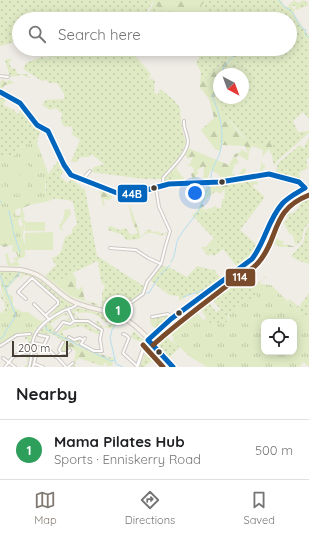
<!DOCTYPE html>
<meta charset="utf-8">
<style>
body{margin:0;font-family:Quicksand,sans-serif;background:#f2f2f2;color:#202124}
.controls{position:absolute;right:12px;bottom:12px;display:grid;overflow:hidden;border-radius:8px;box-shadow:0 2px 10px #0003}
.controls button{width:36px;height:36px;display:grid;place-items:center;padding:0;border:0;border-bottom:1px solid #e0e0e0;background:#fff;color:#202124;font:20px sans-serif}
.compass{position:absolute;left:213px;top:68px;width:36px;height:36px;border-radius:50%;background:#fff;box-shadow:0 2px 10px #0003;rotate:139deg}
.scale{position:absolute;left:12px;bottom:10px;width:56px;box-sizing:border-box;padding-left:4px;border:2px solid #453c33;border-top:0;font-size:11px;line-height:14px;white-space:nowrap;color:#453c33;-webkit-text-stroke:3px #fff;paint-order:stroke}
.you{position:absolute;left:195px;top:193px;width:14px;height:14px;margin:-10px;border:3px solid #fff;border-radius:50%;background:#1a73e8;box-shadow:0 0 0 6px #1a73e833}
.badge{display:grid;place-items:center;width:26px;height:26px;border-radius:50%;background:#817a72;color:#fff;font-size:13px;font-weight:700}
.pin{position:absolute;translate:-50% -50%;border:2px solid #fff;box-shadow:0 1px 4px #0006}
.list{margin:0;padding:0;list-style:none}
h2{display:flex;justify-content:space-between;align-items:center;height:52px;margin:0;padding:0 16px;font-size:17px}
h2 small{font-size:13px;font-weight:400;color:#757577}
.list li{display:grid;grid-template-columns:26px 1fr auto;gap:12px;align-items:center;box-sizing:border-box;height:60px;padding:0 16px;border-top:1px solid #e0e0e0}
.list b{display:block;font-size:15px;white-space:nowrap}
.list p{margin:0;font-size:13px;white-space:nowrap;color:#757577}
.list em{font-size:13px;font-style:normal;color:#757577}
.icon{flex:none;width:22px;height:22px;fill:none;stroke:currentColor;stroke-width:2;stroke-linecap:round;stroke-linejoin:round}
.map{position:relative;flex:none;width:309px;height:367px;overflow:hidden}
.search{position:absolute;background:#fff;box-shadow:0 2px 10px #0003;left:12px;right:12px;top:12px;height:44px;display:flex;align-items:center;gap:10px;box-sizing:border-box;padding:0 14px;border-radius:22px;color:#757577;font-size:15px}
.sheet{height:112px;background:#fff}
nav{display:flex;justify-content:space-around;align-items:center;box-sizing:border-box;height:56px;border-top:1px solid #e0e0e0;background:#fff;font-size:11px;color:#757577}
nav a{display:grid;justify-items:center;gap:2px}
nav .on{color:#817a72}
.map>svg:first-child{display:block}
.grass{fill:url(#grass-dots)}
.forest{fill:url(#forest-firs);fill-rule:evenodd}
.park{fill:url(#park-tufts);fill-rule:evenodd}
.garden{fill:#e0ebc5}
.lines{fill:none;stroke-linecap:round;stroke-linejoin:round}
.stream{stroke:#b5dfef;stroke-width:1}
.minor-casing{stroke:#ccc8c3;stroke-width:4}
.tertiary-casing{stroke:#ccc8c3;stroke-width:5}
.secondary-casing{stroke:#d1cabf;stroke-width:5.5}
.minor{stroke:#fdfcfb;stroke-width:2}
.tertiary{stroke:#fdfcfb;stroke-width:3}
.secondary{stroke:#f6f3ed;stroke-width:3.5}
.bus-1-casing{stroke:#fff;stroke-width:8}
.bus-2-casing{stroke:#fff;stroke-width:8}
.bus-1{stroke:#0065bd;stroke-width:5}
.bus-2{stroke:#7a4b2a;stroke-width:5}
.bus-dot{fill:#453c33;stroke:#fff;stroke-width:1.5}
.line-badge{stroke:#fff;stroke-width:1.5}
.badge-label{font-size:11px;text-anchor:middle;font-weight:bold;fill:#fff}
</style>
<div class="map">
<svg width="309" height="367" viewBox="0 0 309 367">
<defs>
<pattern id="grass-dots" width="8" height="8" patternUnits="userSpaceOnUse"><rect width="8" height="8" fill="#e0ebc5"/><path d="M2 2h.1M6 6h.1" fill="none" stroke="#c2caaa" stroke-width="1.8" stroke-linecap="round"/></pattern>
<pattern id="forest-firs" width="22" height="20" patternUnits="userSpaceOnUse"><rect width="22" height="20" fill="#e0ebc5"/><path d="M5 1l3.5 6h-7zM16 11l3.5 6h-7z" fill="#c2caaa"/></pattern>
<pattern id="park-tufts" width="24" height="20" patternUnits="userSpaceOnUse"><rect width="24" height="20" fill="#e0ebc5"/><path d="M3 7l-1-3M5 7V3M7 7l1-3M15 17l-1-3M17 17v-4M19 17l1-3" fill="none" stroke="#c2caaa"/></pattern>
</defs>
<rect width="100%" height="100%" fill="#f0ece6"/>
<path class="grass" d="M0,0H154L142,19H129L131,16L130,14L126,19H19V41L0,46Z
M206,0H280L288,10L286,8L294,0L298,3L304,0L309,5L296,10L295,8L296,6H291L295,10L293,14L309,36V119L303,112L293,121L298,132L309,131V133L277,161L274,166L271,151L273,147L268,142C261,145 256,147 249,143L222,111L215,96L219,92V98H243V74H224L226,67L244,49H290V19H210L201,6Z
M153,4L175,19H145Z
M32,49H136L140,54L136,57L151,74L148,80L152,78L155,82L154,92L158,95L160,89L174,100L180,108L182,130L186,142L178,161L162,179H144L91,172L94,167L104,164L91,154L89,157H80L77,162L71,161L80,140L71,134L73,131L71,126L64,127L61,121L62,114L56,108L50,110L42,105L45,100L64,99V94L57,83H50L46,80L42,81L23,69L26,63L41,57L62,60L34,54Z
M191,49H232L225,61L200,83L201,72L196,63L199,58L198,52Z
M6,59H13L9,62L11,68L16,69L17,74H27L30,78L22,75L10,77L5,60Z
M0,98H7L3,105L14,110L18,115L22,106L41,128L37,143L23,146C19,156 10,156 0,156Z
M309,137V158L306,159L308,168L299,173L302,182L278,175L276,171L278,163L300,145L304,148Z
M60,158L65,168L60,177L68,183L72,178L76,183L81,186V188L85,189L97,256L145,287L140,296L129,302L122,313L102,307V293L105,287L101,281L98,262L96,261C84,270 69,271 60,282L51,280L48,273L56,265L51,258C63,256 62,246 65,237L72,233V229L77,224L73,202L69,200L46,198V177Z
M172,170L177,183L165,184L163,180Z
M244,179L265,197L240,230L259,247L249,258L238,268L223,249L214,256L211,254L208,256L204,251L211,247L216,249L222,247L192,215L197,211L204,212L222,208L226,191L230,182Z
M309,189V223L304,229L301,242L297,245V238L285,221L300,207L291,199Z
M309,225V264L297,260L291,256L303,243L306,230Z
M111,226L119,230L126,228L130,235L137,233L141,237L148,229L153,232L158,231L160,234L169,232L161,236L154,233H146C139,241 136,239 126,240L123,235L108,230V227Z
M271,234L281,244V247L274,244L265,257L251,264L242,275L240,271L254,259L264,246L266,248L270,242L268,238Z
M162,266L169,267L187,277L197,266L217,271L216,273L222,279L198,297L194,292L179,301V296L169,295L150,280Z
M0,271H17L19,272L4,289L0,278Z
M22,272C43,277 55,297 73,305L50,316L60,304L59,299L33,277L24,275L18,281L22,275Z
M234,275L242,286L251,280L255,286L266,276L267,277L263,279L260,284L271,285H265L254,302L228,316V322L216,324L210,323L196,303L205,297L216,312L220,309L212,299L220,294L217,288Z
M0,290L7,305L8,312L1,313L6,308L4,305L5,303L1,298Z
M309,293V322L288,301L289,299L299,307Z
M77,308H80L120,319L112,329L105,327L101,328L96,325L97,320L103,327L109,325V322H105C98,314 89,311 79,313L75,311L74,313L78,318L87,317L78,319L74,316L72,317L71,311Z
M66,313L72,322L68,320V322L64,321L65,319L67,320L69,317L64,315L50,324L55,330L54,332L58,334L65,324L70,327L77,323H88L95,330L97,329L100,331L99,335L81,326L64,330L62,333L69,340H82L77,343C89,350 101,356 114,358L108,359L105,356L94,354L65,339V343L54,335L38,333L51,320Z
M167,315L170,318L156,329L151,325L150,319Z
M134,331L143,340V343L130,337Z
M161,331L171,341L180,347L169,358L153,339Z
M31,332H34C28,341 30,356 27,367H24L28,363L25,355L29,353L28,350L26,351V347H29L28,339H25V337L31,336Z
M149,346L169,367H163L157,362L155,364L151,361L144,367H139Z"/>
<path class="forest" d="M154,0H206L201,6L210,19H175L153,4Z
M232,49H244L226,67L224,74H219V92L215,96C218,107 243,142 254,145C260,147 266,141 272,142L273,147L271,155L269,149L262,157V164L266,166L262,170L264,171V173H260L263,150L252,146L249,151L248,161L239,155L236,157L239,163L235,164L232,173L236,176H238L243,168L246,169V172L240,178L223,180L218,174L211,170L206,181H203L204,166L197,170L198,174L195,176L198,180H193L191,174L194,172L193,167L186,165L190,164L193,156L188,159L184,154L188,148L229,165L235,154L241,152V149L248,153L245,146L222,145L220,151L215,149L201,130L214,118L209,99L200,88V83L225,61Z
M3,78L5,82L10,80L14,83L5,85L2,88L4,94L0,91V83Z
M177,166V170L186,181L176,183L171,173Z
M248,178L247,181L249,182L254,181L258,182V185L254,184L252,187L246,183H243L237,187L235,184L229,185L222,208L199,213L197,211L203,197L201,196L209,184ZM225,189L224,199H222L221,208H217L216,206L205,210L202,208L204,206L201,202L205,200L207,203L206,199L216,191L220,194Z
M99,187L111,191L112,198L108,200L103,199L105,205L103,206Z
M45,197L53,199C43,205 33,201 22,209L25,216L23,219L26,221L24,223L23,237L20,226H23L21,217L19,220H14L21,213L20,206Z
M129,203L140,234L139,235C133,225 130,216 129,203Z
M290,203L289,212L293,214L290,217L283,216L286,215L282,211L285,204Z
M69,208L71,214L61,227L64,231L60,229L59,226L63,220L65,209L68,210Z
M281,219L285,221L297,238L296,246L292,234L290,235L284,223L277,224V220Z
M273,227L275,228L274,229L277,239L285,242L282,243L285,246L286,244L295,247H281V244L270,233Z
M10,232L20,254L17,262L20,264L18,266H8L5,254L7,253L11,264L16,261L13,258L18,257L16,252L19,251L12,252L13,245L3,247L0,238Z
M214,237L222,248L216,249L211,247L204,251L201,247H206Z
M19,272H22L21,274L7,289L8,293L13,297V305L18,312L17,319L5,332L8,336L0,340L11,306L4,289Z
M72,272L76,278V288L79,290L82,286L85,301L99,304L97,306L70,296L45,276L48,273L51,279L57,282Z
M157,317V322L165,317L166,319L160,321L155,328L151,321Z
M63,339L94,354L104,355L108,359L114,358L112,366H107L106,362L102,366L79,358L76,361L75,367H73L76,351L71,348L67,351H60L61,345L66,342Z"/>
<path class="park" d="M37,143L48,173L45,184L46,198L15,210L25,245V257L18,259L19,252L14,242L0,246V156L15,155L26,144Z
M0,278C5,290 13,304 11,317C10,325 4,330 3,338L5,337C4,326 16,325 18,312L14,308L23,312H28L40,321L44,320L34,331L13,336L0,344V313L8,312C7,298 0,292 0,278Z
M265,285H271L309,322V367L304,362L299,367H207L189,356L172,340L174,338L165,327L192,306L203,320L206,318L210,323L216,324L228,322L230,312C236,308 239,301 246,301L252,303L257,297L255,286ZM264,322H294V352H264Z"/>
<path class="garden" d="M12,161C48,161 41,210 10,192C5,189 0,184 0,178C4,189 20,201 32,192C50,177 10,146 0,172L4,165Z
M12,163L22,169L13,185L3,179Z
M23,169L33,175L24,191L14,185Z
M7,212L11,230L0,231V214Z
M24,222H45V231H25Z
M53,232V250H25V233Z"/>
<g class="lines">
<path class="stream" d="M279,0C282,6 285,7 290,10C297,16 297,27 306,30L305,34L309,38
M222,74L224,66L240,49
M211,181C210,166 219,161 221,148C224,129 220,114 212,96L219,90
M0,201L2,203
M9,211L13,229
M13,231L20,252
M171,262C176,255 175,246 178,239C182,231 195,217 200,208C205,200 203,193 211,186
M0,275L16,316L5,332L4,336L0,339
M160,275L170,265
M6,288L19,274V272
M146,293H149L158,278
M183,297L209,288
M120,319L112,330L110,338L116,364L123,367
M45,326L47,330L111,361L115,360"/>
<g class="minor-casing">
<path id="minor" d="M0,76L8,77
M83,179L90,171
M164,185L163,178C171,168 186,156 188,142C188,134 183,129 184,121
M110,248L136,250L148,258L161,264
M26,299L18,292L32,278L58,301V304L46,315
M34,304L49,319
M68,309L74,321H88L102,330L100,339L102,351H94L81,344L85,338
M120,317L129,304L143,294L147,282L161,264L165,248L170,231L159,207L156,188
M152,317L168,314L173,318
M56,331L63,322L70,324L74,321
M123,334L126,335L129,338L123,353L137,366
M39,335L48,337L44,345
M69,337L74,340L80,338L83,340
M33,343L44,345L56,357L62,353H67L70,350
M0,346L17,335L30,334
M28,349V353
M61,353L59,350L63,342
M57,357L66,367
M3,358L15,367
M35,364L43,367
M158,364L162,367
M5,367L14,356L28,351
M29,367C33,357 30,341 36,333C42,323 53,316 63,311C68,308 74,309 77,304
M33,367L36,355
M68,367L73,363"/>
</g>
<g class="tertiary-casing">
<path id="tertiary" d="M0,92L20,103L37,125L48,131L56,145L64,165L71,175L117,193L128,195L169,184L220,182L269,174L299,182L305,188
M137,367L145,344L153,335L252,259C262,248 264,236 269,223C276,206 291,193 309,187"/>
</g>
<g class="secondary-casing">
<path id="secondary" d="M0,269C17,269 32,269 46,281C54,287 61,295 70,300C84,308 102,309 117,315C140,324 156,349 173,367"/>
</g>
<use href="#minor" class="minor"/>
<use href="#tertiary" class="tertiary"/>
<use href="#secondary" class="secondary"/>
<g class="bus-1-casing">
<path id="bus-1" d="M0,92L20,103L37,125L48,131L64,165L71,175L117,193L128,195L169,184L220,182L269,174L299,182L305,188
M148,340L171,319L252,259C265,242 268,220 282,204C288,197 297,193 305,188
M148,340L173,367"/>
</g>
<g class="bus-2-casing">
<path id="bus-2" d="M143,345L163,367
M153,345C175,325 199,307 224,288C235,280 249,273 258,263C280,238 270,210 309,195"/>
</g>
<use href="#bus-1" class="bus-1"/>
<use href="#bus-2" class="bus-2"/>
</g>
<g class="bus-dot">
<circle cx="222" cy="182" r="3.5"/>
<circle cx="154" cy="188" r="3.5"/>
<circle cx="179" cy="313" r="3.5"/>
<circle cx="159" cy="352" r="3.5"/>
</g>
<g class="line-badge">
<rect x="117" y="184" width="31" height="19" rx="4" fill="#0065bd"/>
<rect x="225" y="268" width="31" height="19" rx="4" fill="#7a4b2a"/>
</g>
<g class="badge-label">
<text x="132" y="198">44B</text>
<text x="240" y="281">114</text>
</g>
</svg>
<div class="controls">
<button><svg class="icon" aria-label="locate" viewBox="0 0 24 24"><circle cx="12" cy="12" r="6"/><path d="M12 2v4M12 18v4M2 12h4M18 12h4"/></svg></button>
</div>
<svg class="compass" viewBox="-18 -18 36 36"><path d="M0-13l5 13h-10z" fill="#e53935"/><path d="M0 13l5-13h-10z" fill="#757577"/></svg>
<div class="scale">200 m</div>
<div class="you"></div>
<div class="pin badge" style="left:118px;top:310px;background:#2e9e5b">1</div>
<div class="search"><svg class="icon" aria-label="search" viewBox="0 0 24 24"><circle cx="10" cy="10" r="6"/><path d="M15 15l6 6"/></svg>Search here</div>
</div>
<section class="sheet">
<h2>Nearby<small></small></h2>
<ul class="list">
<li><span class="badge" style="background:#2e9e5b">1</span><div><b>Mama Pilates Hub</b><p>Sports · Enniskerry Road</p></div><em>500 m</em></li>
</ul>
</section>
<nav>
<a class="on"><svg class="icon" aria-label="map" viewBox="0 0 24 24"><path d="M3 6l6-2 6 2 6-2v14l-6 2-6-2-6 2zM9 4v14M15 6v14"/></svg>Map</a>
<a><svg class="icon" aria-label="directions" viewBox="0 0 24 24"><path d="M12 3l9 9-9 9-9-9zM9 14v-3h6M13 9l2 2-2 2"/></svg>Directions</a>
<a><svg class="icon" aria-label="saved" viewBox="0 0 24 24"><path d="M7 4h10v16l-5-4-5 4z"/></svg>Saved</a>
</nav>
